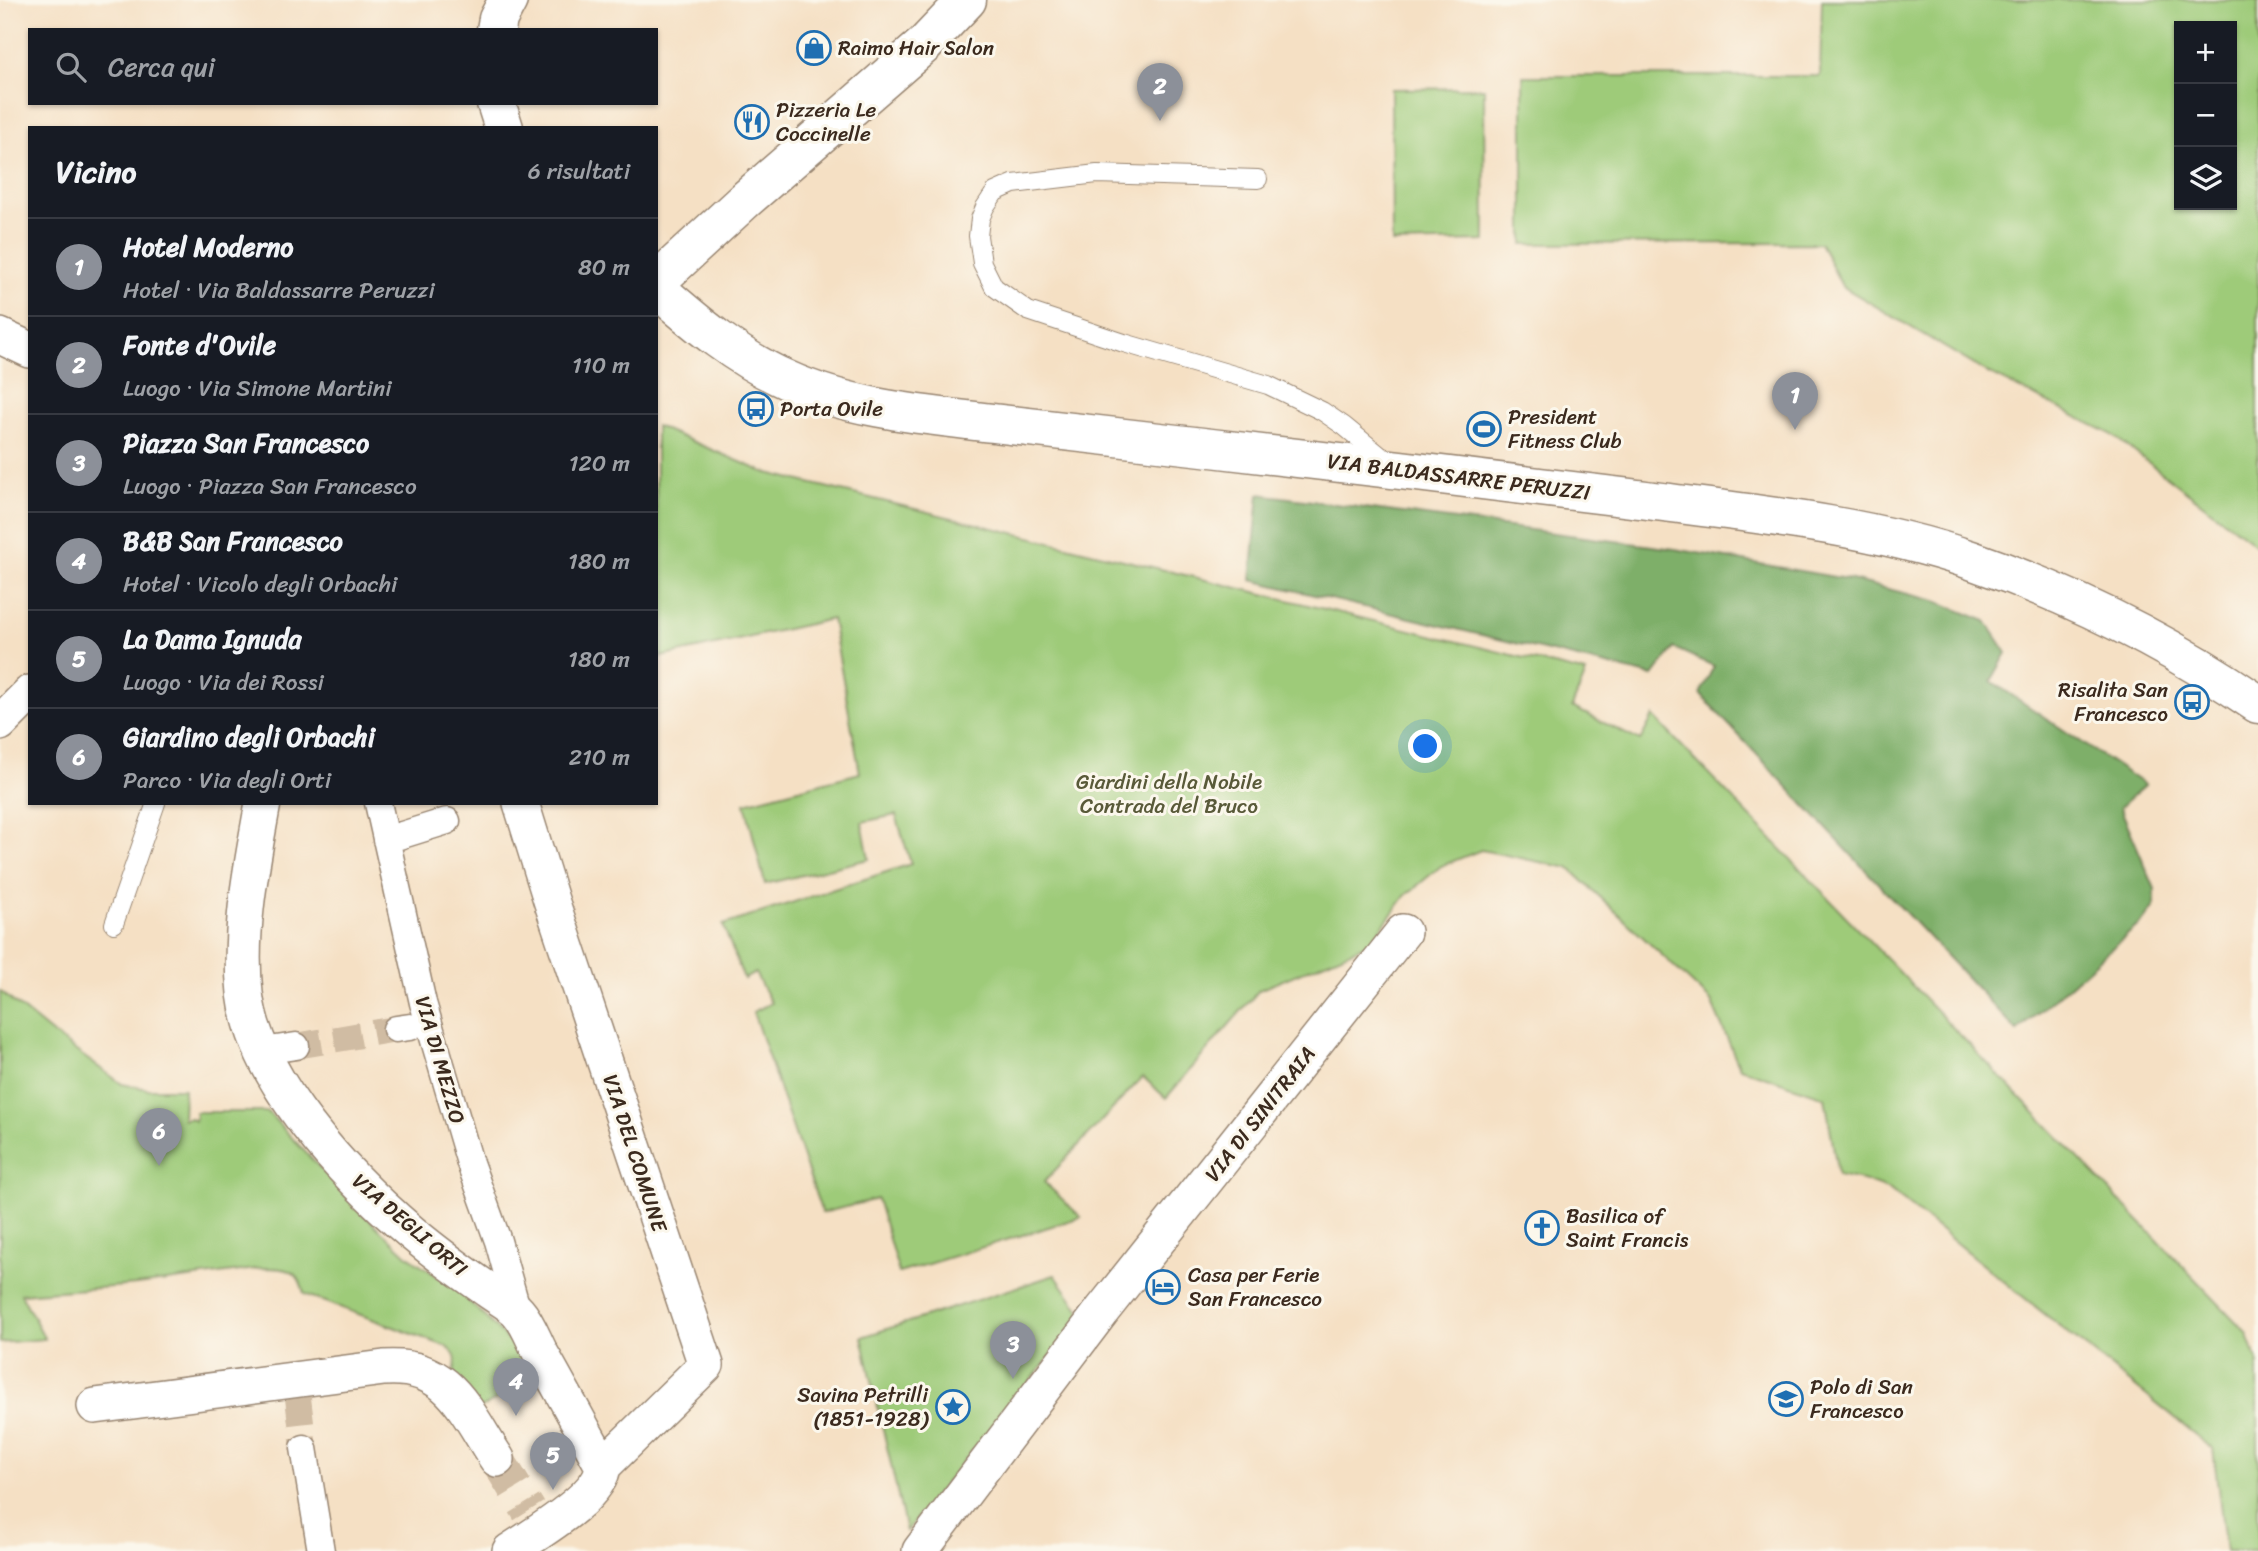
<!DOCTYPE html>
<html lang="it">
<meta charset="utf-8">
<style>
body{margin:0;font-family:Sriracha,sans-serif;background:#242831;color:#f1f3f6}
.controls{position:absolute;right:21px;top:21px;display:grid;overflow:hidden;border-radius:0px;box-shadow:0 2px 5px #0004}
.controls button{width:63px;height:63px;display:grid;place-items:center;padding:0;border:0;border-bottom:2px solid #363941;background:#171b24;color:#f1f3f6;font:35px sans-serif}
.you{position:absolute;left:1426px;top:747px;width:24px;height:24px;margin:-18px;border:5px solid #fff;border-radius:50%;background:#1a73e8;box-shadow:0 0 0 10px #1a73e833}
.badge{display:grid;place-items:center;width:46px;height:46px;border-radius:50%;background:#8c9099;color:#fff;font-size:23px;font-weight:700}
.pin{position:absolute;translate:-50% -58px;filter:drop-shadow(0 2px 4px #0008)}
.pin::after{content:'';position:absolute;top:37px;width:24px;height:21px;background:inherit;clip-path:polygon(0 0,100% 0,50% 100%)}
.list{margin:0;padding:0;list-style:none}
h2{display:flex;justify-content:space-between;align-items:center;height:91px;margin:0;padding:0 28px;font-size:30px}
h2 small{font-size:23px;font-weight:400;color:#9ea1a6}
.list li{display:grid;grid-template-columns:46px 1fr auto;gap:21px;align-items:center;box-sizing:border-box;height:98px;padding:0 28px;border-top:2px solid #363941}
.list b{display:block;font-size:26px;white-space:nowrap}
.list p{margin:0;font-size:23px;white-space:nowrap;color:#9ea1a6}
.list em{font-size:23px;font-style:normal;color:#9ea1a6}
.icon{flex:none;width:38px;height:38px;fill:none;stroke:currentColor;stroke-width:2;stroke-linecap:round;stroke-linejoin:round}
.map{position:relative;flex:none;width:2258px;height:1551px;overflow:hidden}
.search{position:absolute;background:#171b24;box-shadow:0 2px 5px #0004;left:28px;top:28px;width:630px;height:77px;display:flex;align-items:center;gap:18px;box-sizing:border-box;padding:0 24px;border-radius:0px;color:#9ea1a6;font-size:26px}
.panel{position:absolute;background:#171b24;box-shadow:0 2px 5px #0004;left:28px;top:126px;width:630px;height:679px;border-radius:0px}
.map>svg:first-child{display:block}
.green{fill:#9ecb79;stroke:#6c7a4c;stroke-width:2;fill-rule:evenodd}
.forest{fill:#7eaf69;stroke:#5c6c44;stroke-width:2}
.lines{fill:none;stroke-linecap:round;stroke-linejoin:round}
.pedestrian-tunnel{stroke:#d0bca3;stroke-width:26;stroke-dasharray:26 13;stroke-linecap:butt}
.minor-tunnel{stroke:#d0bca3;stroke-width:35;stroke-dasharray:35 18;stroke-linecap:butt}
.service-casing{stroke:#988571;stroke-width:20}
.pedestrian-casing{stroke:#988571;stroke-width:29}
.minor-casing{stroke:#988571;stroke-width:38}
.tertiary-casing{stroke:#988571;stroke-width:41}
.service{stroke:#fff;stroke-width:18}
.pedestrian{stroke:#fff;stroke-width:26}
.minor{stroke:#fff;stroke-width:35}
.tertiary{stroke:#fff;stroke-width:38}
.labels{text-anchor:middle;stroke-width:6;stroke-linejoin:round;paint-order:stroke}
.poi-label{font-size:21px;fill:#3b2a1e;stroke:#fbf7ec;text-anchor:start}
.street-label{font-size:21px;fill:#3b2a1e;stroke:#fbf7ec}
.park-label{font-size:21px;fill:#595a39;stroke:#fbf7ec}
</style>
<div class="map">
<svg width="2258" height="1551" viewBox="0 0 2258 1551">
<rect width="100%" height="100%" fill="#fbf7ec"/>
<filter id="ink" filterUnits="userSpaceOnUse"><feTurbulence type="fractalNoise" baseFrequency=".0143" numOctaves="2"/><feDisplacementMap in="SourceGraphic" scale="14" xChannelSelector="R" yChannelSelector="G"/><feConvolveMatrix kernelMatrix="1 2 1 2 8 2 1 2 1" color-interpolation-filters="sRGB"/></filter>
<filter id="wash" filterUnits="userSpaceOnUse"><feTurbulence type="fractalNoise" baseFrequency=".00686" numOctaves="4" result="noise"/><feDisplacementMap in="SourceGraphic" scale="28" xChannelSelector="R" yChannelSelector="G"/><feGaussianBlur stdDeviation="1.57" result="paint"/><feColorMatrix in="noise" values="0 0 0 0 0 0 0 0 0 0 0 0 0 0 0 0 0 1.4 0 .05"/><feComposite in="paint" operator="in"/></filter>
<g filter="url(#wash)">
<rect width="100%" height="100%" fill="#f5e0c4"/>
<path class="green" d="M1822,0H2258V546L2111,434L1988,373L1842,286L1820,243L1523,244V76H1820ZM2179,26H2232V205H2179Z
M1484,88L1485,241L1392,243L1391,89Z
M656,426L764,472L1586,673L1572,707L1640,741L1653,716L2247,1333L2258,1363V1551H2226L2213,1449L1890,1190L1862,1180L1838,1175L1825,1097L1740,1068L1711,1001L1569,868L1481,850L1441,866L1406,895L1370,943L1259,990L1166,1098L1143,1077L1136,1084L1044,1182L1081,1217L899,1273L877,1199L822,1213L753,1012L771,1003L755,973L744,979L723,925L911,864L896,815L862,822L869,859L765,884L745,803L860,773L832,619L656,658Z
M0,991L54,1035L122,1084L148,1089H184L183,1119L190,1118L195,1121L196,1112H268L360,1211L407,1255L460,1292L517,1349L537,1377L476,1411L453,1378C456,1362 460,1356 445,1346L304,1294C299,1268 286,1268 263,1268L137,1285L21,1294L45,1339L0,1343Z
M1055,1275L1084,1316L906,1531L862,1337Z"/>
<path class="forest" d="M1259,494L1675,549L1852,580L1936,601L1986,621L2007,653L1991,681L2145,785L2120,807L2155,889V905L2143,921L2017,1031L1700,694L1714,666L1674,648L1653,676L1251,580Z"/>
</g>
<g filter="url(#ink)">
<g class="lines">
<path class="pedestrian-tunnel" d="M296,1046L396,1029
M298,1398L304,1448"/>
<path class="minor-tunnel" d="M497,1459L529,1511"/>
<g class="service-casing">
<path id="service" d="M1258,179L1097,174L1013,184L995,192L985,207L980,219L978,236L982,263L994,287L1028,311L1124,343L1268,385L1322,411L1344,426L1389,463
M114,924L156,803"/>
</g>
<g class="pedestrian-casing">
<path id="pedestrian" d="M378,803L423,1003L470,1163L498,1241L518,1312
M386,840L447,821
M396,1029L410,1027
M263,1051L296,1046
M304,1448L321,1551"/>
</g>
<g class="minor-casing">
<path id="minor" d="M0,336L30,350
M0,723L30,693
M263,803C252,864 238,931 245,993C255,1081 347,1178 412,1233C436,1253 462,1272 488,1290C497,1297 511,1304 518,1312C528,1323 534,1341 541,1354C562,1391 582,1428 603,1466
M521,803L551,900L706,1365L603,1466
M95,1406L384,1368C450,1363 465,1411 497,1459
M510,1551C535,1534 601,1497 603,1466
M920,1551L1101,1312L1403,932"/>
</g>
<g class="tertiary-casing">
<path id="tertiary" d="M496,30L498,19L508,0
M496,103L504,128
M656,282L744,201L925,44L967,0
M656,288C696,323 737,358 787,380C850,409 925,415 993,423C1063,431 1133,439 1203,447C1346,463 1488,481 1631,498C1745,513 1862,523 1971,560C2072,595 2170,644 2258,704"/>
</g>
<use href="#service" class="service"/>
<use href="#pedestrian" class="pedestrian"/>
<use href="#minor" class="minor"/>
<use href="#tertiary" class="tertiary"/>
</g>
</g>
<defs>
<g id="shop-ring" transform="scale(1.75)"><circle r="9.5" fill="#fbf7ec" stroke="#1f6fb2" stroke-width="1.5"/><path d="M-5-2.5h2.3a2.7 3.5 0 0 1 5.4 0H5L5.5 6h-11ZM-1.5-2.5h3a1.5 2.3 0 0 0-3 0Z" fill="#1f6fb2"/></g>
<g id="restaurant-ring" transform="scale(1.75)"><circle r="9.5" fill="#fbf7ec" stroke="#1f6fb2" stroke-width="1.5"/><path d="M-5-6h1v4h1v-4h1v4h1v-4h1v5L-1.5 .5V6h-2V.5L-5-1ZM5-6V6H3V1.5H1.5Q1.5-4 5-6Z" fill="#1f6fb2"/></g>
<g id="bus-ring" transform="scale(1.75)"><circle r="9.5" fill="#fbf7ec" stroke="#1f6fb2" stroke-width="1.5"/><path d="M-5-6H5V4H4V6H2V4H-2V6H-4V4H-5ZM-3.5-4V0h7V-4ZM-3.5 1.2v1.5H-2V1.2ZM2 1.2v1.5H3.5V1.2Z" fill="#1f6fb2"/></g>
<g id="stadium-ring" transform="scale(1.75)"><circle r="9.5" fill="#fbf7ec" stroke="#1f6fb2" stroke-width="1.5"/><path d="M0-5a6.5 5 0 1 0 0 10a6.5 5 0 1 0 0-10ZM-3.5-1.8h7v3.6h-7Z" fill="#1f6fb2"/></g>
<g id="church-ring" transform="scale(1.75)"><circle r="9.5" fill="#fbf7ec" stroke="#1f6fb2" stroke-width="1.5"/><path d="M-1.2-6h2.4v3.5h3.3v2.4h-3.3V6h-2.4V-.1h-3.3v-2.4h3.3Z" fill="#1f6fb2"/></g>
<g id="hotel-ring" transform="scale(1.75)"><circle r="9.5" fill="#fbf7ec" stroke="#1f6fb2" stroke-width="1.5"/><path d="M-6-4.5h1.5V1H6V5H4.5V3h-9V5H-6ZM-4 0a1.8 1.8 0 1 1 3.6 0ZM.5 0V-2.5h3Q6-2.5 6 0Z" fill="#1f6fb2"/></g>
<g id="university-ring" transform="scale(1.75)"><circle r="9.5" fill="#fbf7ec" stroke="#1f6fb2" stroke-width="1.5"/><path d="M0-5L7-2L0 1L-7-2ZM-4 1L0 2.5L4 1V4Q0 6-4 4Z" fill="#1f6fb2"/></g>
<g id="sight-ring" transform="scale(1.75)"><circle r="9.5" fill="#fbf7ec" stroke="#1f6fb2" stroke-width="1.5"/><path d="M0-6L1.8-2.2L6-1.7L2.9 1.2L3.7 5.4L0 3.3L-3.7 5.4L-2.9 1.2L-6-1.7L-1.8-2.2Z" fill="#1f6fb2"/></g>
</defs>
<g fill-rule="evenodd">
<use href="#shop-ring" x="814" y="48"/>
<use href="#restaurant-ring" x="752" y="122"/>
<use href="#bus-ring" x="756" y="409"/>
<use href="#stadium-ring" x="1484" y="429"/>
<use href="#bus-ring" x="2192" y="702"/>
<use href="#church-ring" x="1542" y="1228"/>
<use href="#hotel-ring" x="1163" y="1287"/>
<use href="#university-ring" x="1786" y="1399"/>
<use href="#sight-ring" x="953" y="1407"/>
</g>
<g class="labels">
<g class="poi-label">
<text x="838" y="55">Raimo Hair Salon</text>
<text x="776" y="117">Pizzeria Le<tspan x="776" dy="24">Coccinelle</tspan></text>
<text x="780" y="416">Porta Ovile</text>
<text x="1508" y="424">President<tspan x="1508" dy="24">Fitness Club</tspan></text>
<text x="2168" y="697" text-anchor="end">Risalita San<tspan x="2168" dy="24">Francesco</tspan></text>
<text x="1566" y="1223">Basilica of<tspan x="1566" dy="24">Saint Francis</tspan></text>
<text x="1188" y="1282">Casa per Ferie<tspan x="1188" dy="24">San Francesco</tspan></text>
<text x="1810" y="1394">Polo di San<tspan x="1810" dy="24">Francesco</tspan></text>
<text x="928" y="1402" text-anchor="end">Savina Petrilli<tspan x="928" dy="24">(1851-1928)</tspan></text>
</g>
<g class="street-label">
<text transform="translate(1459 477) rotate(7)" y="7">VIA BALDASSARRE PERUZZI</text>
<text transform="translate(440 1060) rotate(74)" y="7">VIA DI MEZZO</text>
<text transform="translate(1260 1114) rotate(-52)" y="7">VIA DI SINITRAIA</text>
<text transform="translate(635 1153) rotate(72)" y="7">VIA DEL COMUNE</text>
<text transform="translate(410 1225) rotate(41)" y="7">VIA DEGLI ORTI</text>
</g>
<g class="park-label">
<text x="1169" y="789">Giardini della Nobile<tspan x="1169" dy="24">Contrada del Bruco</tspan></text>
</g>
</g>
</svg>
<div class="controls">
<button>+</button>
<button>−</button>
<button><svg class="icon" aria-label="layers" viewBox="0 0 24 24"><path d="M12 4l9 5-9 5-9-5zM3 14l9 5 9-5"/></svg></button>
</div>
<div class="you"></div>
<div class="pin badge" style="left:1795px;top:430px">1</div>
<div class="pin badge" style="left:1160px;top:121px">2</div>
<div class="pin badge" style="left:1013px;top:1379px">3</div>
<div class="pin badge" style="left:516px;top:1416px">4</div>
<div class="pin badge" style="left:553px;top:1490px">5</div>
<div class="pin badge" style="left:159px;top:1166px">6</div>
<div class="search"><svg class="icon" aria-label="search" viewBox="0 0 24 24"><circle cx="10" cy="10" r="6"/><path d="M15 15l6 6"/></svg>Cerca qui</div>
<section class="panel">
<h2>Vicino<small>6 risultati</small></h2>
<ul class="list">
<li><span class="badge">1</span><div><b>Hotel Moderno</b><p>Hotel · Via Baldassarre Peruzzi</p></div><em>80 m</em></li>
<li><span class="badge">2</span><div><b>Fonte d'Ovile</b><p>Luogo · Via Simone Martini</p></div><em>110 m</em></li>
<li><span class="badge">3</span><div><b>Piazza San Francesco</b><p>Luogo · Piazza San Francesco</p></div><em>120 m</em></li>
<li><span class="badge">4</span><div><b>B&amp;B San Francesco</b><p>Hotel · Vicolo degli Orbachi</p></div><em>180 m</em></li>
<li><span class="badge">5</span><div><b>La Dama Ignuda</b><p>Luogo · Via dei Rossi</p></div><em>180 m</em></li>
<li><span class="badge">6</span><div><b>Giardino degli Orbachi</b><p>Parco · Via degli Orti</p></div><em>210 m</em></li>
</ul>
</section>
</div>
